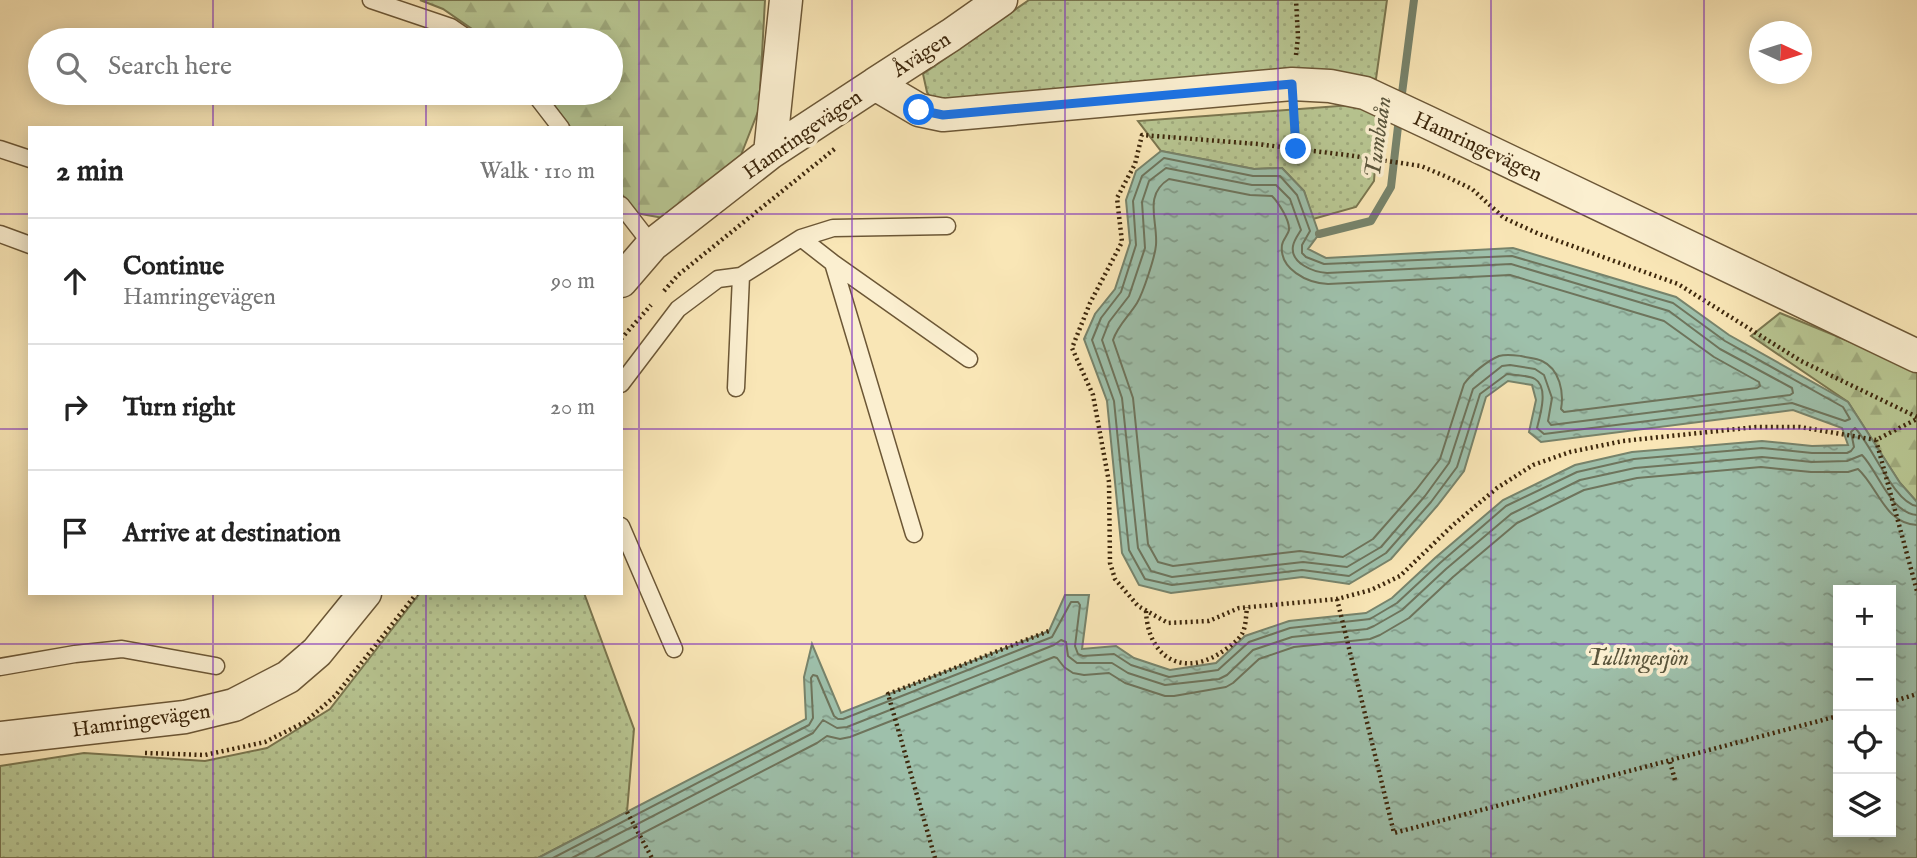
<!DOCTYPE html>
<meta charset="utf-8">
<style>
body{margin:0;font-family:"IM FELL English",serif;background:#f6f6f6;color:#222}
.controls{position:absolute;right:21px;bottom:21px;display:grid;overflow:hidden;border-radius:0px;box-shadow:0 4px 18px #0003}
.controls button{width:63px;height:63px;display:grid;place-items:center;padding:0;border:0;border-bottom:2px solid #e0e0e0;background:#fff;color:#222;font:35px sans-serif}
.compass{position:absolute;left:1749px;top:21px;width:63px;height:63px;border-radius:50%;background:#fff;box-shadow:0 4px 18px #0003;rotate:94deg}
.stop{position:absolute;width:21px;height:21px;margin:-16px;border:5px solid #1a73e8;border-radius:50%;background:#fff}
.stop.end{background:#1a73e8;border-color:#fff;box-shadow:0 2px 7px #0008}
.list{margin:0;padding:0;list-style:none}
h2{display:flex;justify-content:space-between;align-items:center;height:91px;margin:0;padding:0 28px;font-size:30px}
h2 small{font-size:23px;font-weight:400;color:#767676}
.list li{display:grid;grid-template-columns:46px 1fr auto;gap:21px;align-items:center;box-sizing:border-box;height:126px;padding:0 28px;border-top:2px solid #e0e0e0}
.list b{display:block;font-size:26px;white-space:nowrap}
.list p{margin:0;font-size:23px;white-space:nowrap;color:#767676}
.list em{font-size:23px;font-style:normal;color:#767676}
.icon{flex:none;width:38px;height:38px;fill:none;stroke:currentColor;stroke-width:2;stroke-linecap:round;stroke-linejoin:round}
.map{position:relative;flex:none;width:1917px;height:858px;overflow:hidden}
.search{position:absolute;background:#fff;box-shadow:0 4px 18px #0003;left:28px;top:28px;width:595px;height:77px;display:flex;align-items:center;gap:18px;box-sizing:border-box;padding:0 24px;border-radius:38px;color:#767676;font-size:26px}
.panel{position:absolute;background:#fff;box-shadow:0 4px 18px #0003;left:28px;top:126px;width:595px;height:469px;border-radius:0px}
.map>svg:first-child{display:block}
.grass{fill:url(#grass-dots);stroke:#7a764f;stroke-width:2}
.forest{fill:url(#forest-firs);stroke:#7a764f;stroke-width:2}
.water{fill:url(#water-ripples);stroke:#77836b;stroke-width:2;fill-rule:evenodd}
.lines{fill:none;stroke-linecap:round;stroke-linejoin:round}
.shore{stroke:#6e745c;stroke-width:2}
.stream{stroke:#77836b;stroke-width:8}
.lane-casing{stroke:#6c5736;stroke-width:19}
.street-casing{stroke:#6c5736;stroke-width:35}
.path{stroke:#3d270c;stroke-width:4.5;stroke-dasharray:2 3.5;stroke-linecap:butt}
.lane{stroke:#fbefd0;stroke-width:16}
.street{stroke:#fbefd0;stroke-width:32}
.route{stroke:#1a73e8;stroke-width:9}
.grid{fill:none;stroke:#7b2cbf;stroke-width:2;stroke-opacity:0.55}
.labels{text-anchor:middle;stroke-width:7;stroke-linejoin:round;paint-order:stroke}
.street-label{font-size:21px;fill:#3d270c;stroke:#fbefd0}
.water-label{font-size:23px;font-style:italic;fill:#5a553c;stroke:#fbefd0}
</style>
<div class="map">
<svg width="1917" height="858" viewBox="0 0 1917 858">
<defs>
<pattern id="grass-dots" width="8" height="8" patternUnits="userSpaceOnUse" patternTransform="scale(1.75)"><rect width="8" height="8" fill="#b8c692"/><path d="M2 2h.1M6 6h.1" fill="none" stroke="#9faa7d" stroke-width="1.8" stroke-linecap="round"/></pattern>
<pattern id="forest-firs" width="22" height="20" patternUnits="userSpaceOnUse" patternTransform="scale(1.75)"><rect width="22" height="20" fill="#b8c692"/><path d="M5 1l3.5 6h-7zM16 11l3.5 6h-7z" fill="#9faa7d"/></pattern>
<pattern id="water-ripples" width="26" height="14" patternUnits="userSpaceOnUse" patternTransform="scale(1.75)"><rect width="26" height="14" fill="#9ec0ab"/><path d="M2 4q2-2 4 0t4 0M15 11q2-2 4 0t4 0" fill="none" stroke="#829c8a"/></pattern>
</defs>
<rect width="100%" height="100%" fill="#f9e6b6"/>
<filter id="stains"><feTurbulence type="fractalNoise" baseFrequency=".00286" numOctaves="4"/><feColorMatrix values="0 0 0 0 .2 0 0 0 0 .09 0 0 0 0 .02 0 0 0 .5 -.17"/></filter>
<radialGradient id="worn" r=".72"><stop offset=".6" stop-color="#630" stop-opacity="0"/><stop offset="1" stop-color="#630" stop-opacity=".3"/></radialGradient>
<path class="grass" d="M1029,0H1387L1376,79L1286,70L935,105L927,92L923,74Z
M1352,105L1379,114L1374,181L1356,207L1313,219L1304,191L1282,168L1254,169L1161,151L1138,121Z
M420,593H584L634,729L627,812L538,858H0V766L84,753L205,761L267,748L330,709Z"/>
<path class="forest" d="M420,0H765L759,109L741,155L663,218L636,213L621,193V128H571L545,93H611V40H488L443,9Z
M1780,313L1917,369V502L1900,483L1848,402L1751,336Z"/>
<path class="water" d="M1161,151L1254,169L1282,168L1304,191L1319,234L1308,249L1326,258L1513,248L1676,297L1729,335L1848,402L1900,483L1917,502V858H538L806,719L804,677L812,644L841,713L1049,631L1065,595H1089L1082,649L1116,646L1134,658L1170,670L1216,663L1245,636L1289,621L1366,613L1392,598L1435,558L1503,500L1575,465L1632,452L1762,441L1812,446L1848,445L1842,428L1793,410L1541,442L1529,432L1536,400L1532,385L1508,381L1486,397L1464,471L1437,506L1391,559L1349,584L1302,577L1171,593L1139,585L1122,553L1107,401L1084,339L1095,314L1115,289L1130,243L1126,200L1136,171ZM1838,590H1891V832H1838Z"/>
<g class="lines">
<path class="shore" d="M1164,158L1253,176H1280L1297,195L1310,231L1302,245V253L1306,257L1324,264L1512,256L1673,303L1725,341L1843,407L1850,419L1845,421L1792,403L1544,434L1537,428C1540,416 1549,387 1535,379C1528,375 1514,375 1507,374L1480,394L1457,467L1431,502L1386,553L1349,576L1302,570L1172,585L1145,579L1129,550L1114,401L1092,340L1101,318L1121,292L1136,245L1133,201L1142,176Z
M1166,168L1252,185H1276L1290,199L1301,230C1298,235 1294,240 1293,246C1290,263 1313,272 1327,273L1511,264L1669,311L1720,349L1792,388L1793,393L1790,395L1551,425L1548,421L1552,398L1544,375L1535,369L1510,365L1502,366L1473,389L1449,463L1425,496L1381,547L1347,567L1303,562L1172,577L1151,571L1138,548L1122,398L1102,340L1109,322L1129,296L1145,248L1142,202L1149,181Z
M1169,179L1250,195L1272,196C1278,202 1290,220 1289,230C1288,235 1283,239 1282,245C1279,269 1307,283 1328,284L1510,275L1664,321L1714,357L1759,382L1760,386L1757,388L1564,412L1561,409C1564,393 1560,369 1542,361C1536,358 1528,358 1521,356C1513,355 1506,354 1499,356C1487,361 1471,374 1464,384L1440,459L1416,490L1373,539L1343,557L1300,551L1173,566L1158,562L1148,544L1133,398L1113,340C1118,325 1129,316 1137,303C1143,293 1155,257 1156,245C1158,221 1143,195 1169,179Z
M553,858L809,725L813,718L811,678L813,675L817,676L834,716L838,719H843L1052,637L1071,602H1078L1080,605L1075,646L1078,654L1083,656L1114,654L1131,665L1169,677L1218,670L1249,642L1290,628L1370,619L1397,603L1440,563L1506,506L1577,472L1634,459L1762,448L1812,453H1847L1851,451L1854,447L1851,432L1855,428C1872,445 1894,503 1917,506
M572,858L813,733L823,720L837,728L847,727L1054,645L1061,640L1066,642L1068,656L1077,663H1112L1128,673L1165,685L1219,679L1227,675L1253,650L1292,637L1367,629L1374,626L1402,610L1446,569L1511,514L1580,480L1635,468L1762,457L1812,462L1847,461L1862,455C1878,471 1890,513 1917,515
M595,858L817,743L827,736L840,739L850,737L1054,657L1057,658L1064,667L1073,673L1084,675L1109,673L1125,683L1165,696H1174L1226,687L1233,683L1259,659L1294,647L1370,639L1380,635L1409,618L1453,577L1517,523L1584,490L1637,478L1761,467L1811,472H1848L1858,469C1878,487 1885,524 1917,525"/>
<path class="stream" d="M1401,101L1414,0
M1319,234L1371,221L1391,187L1399,118"/>
<g class="lane-casing">
<path id="lane" d="M371,0L451,27L470,40
M534,93L561,128
M0,149L30,159
M621,205L652,245
M0,234L30,245
M801,238L833,263L914,534
M833,263L969,359
M621,384L678,309L718,279L741,276L801,238L833,228L947,226
M736,388L741,276
M621,526L674,649
M0,667L75,654L122,649L216,666"/>
</g>
<g class="street-casing">
<path id="street" d="M875,84L951,35L1001,0
M770,153L786,0
M621,281L652,245L770,153L875,84L919,110L943,115L1292,84L1330,86L1365,93L1427,122L1917,356
M0,738L185,717L234,705L288,677L317,652L365,593"/>
</g>
<path class="path" d="M1296,55L1298,37L1296,0
M1294,112L1296,149L1347,155L1421,166L1447,177L1472,189L1504,218L1539,234L1678,284L1801,361L1917,417
M1296,149L1258,144L1142,135L1135,164L1117,198L1122,242L1090,303L1072,348L1093,395L1109,482L1110,563L1115,579L1138,606L1168,623L1209,621L1239,608L1337,599L1371,590L1400,576L1453,525L1497,488L1533,465L1570,452L1623,441L1756,427H1800L1876,440L1917,419
M664,291L678,275L837,147
M621,339L651,305
M1876,440L1917,591
M1337,599L1394,833L1838,716
M1146,611C1148,660 1186,679 1226,649C1232,645 1238,640 1242,634C1246,627 1246,615 1247,607
M1891,702L1917,694
M145,753L205,755L265,742L305,722L335,696L417,593
M1670,762L1675,780
M627,812L652,858
M935,858L888,694L1049,631"/>
<use href="#lane" class="lane"/>
<use href="#street" class="street"/>
</g>
<g class="lines">
<path class="route" d="M919,110L943,115L1292,84L1296,149"/>
</g>
<path class="grid" d="M213,0V40M426,0V40M639,0V858M852,0V858M1065,0V858M1278,0V858M1491,0V858M1704,0V858M213,93V128M426,93V128M0,214H30M621,214H1917M0,429H30M621,429H1917M213,593V858M426,593V858M0,644H1838M1891,644H1917"/>
<g class="labels">
<g class="street-label">
<text transform="translate(921 54) rotate(-33)" y="7">Åvägen</text>
<text transform="translate(802 134) rotate(-35)" y="7">Hamringevägen</text>
<text transform="translate(1478 146) rotate(25)" y="7">Hamringevägen</text>
<text transform="translate(141 720) rotate(-8)" y="7">Hamringevägen</text>
</g>
<g class="water-label">
<text transform="translate(1377 137) rotate(-82)" y="8">Tumbaån</text>
<text x="1638" y="665">Tullingesjön</text>
</g>
</g>
<rect width="100%" height="100%" filter="url(#stains)"/>
<rect width="100%" height="100%" fill="url(#worn)"/>
</svg>
<div class="controls">
<button>+</button>
<button>−</button>
<button><svg class="icon" aria-label="locate" viewBox="0 0 24 24"><circle cx="12" cy="12" r="6"/><path d="M12 2v4M12 18v4M2 12h4M18 12h4"/></svg></button>
<button><svg class="icon" aria-label="layers" viewBox="0 0 24 24"><path d="M12 4l9 5-9 5-9-5zM3 14l9 5 9-5"/></svg></button>
</div>
<svg class="compass" viewBox="-18 -18 36 36"><path d="M0-13l5 13h-10z" fill="#e53935"/><path d="M0 13l5-13h-10z" fill="#767676"/></svg>
<div class="stop" style="left:919px;top:110px"></div>
<div class="stop end" style="left:1296px;top:149px"></div>
<div class="search"><svg class="icon" aria-label="search" viewBox="0 0 24 24"><circle cx="10" cy="10" r="6"/><path d="M15 15l6 6"/></svg>Search here</div>
<section class="panel">
<h2>2 min<small>Walk · 110 m</small></h2>
<ul class="list">
<li><svg class="icon" aria-label="ahead" viewBox="0 0 24 24"><path d="M12 20V5M6 11l6-6 6 6"/></svg><div><b>Continue</b><p>Hamringevägen</p></div><em>90 m</em></li>
<li><svg class="icon" aria-label="right" viewBox="0 0 24 24"><path d="M7 20v-9h11M14 6l5 5-5 5"/></svg><div><b>Turn right</b></div><em>20 m</em></li>
<li><svg class="icon" aria-label="arrive" viewBox="0 0 24 24"><path d="M6 21V4h12l-3 4 3 4H6"/></svg><div><b>Arrive at destination</b></div></li>
</ul>
</section>
</div>
